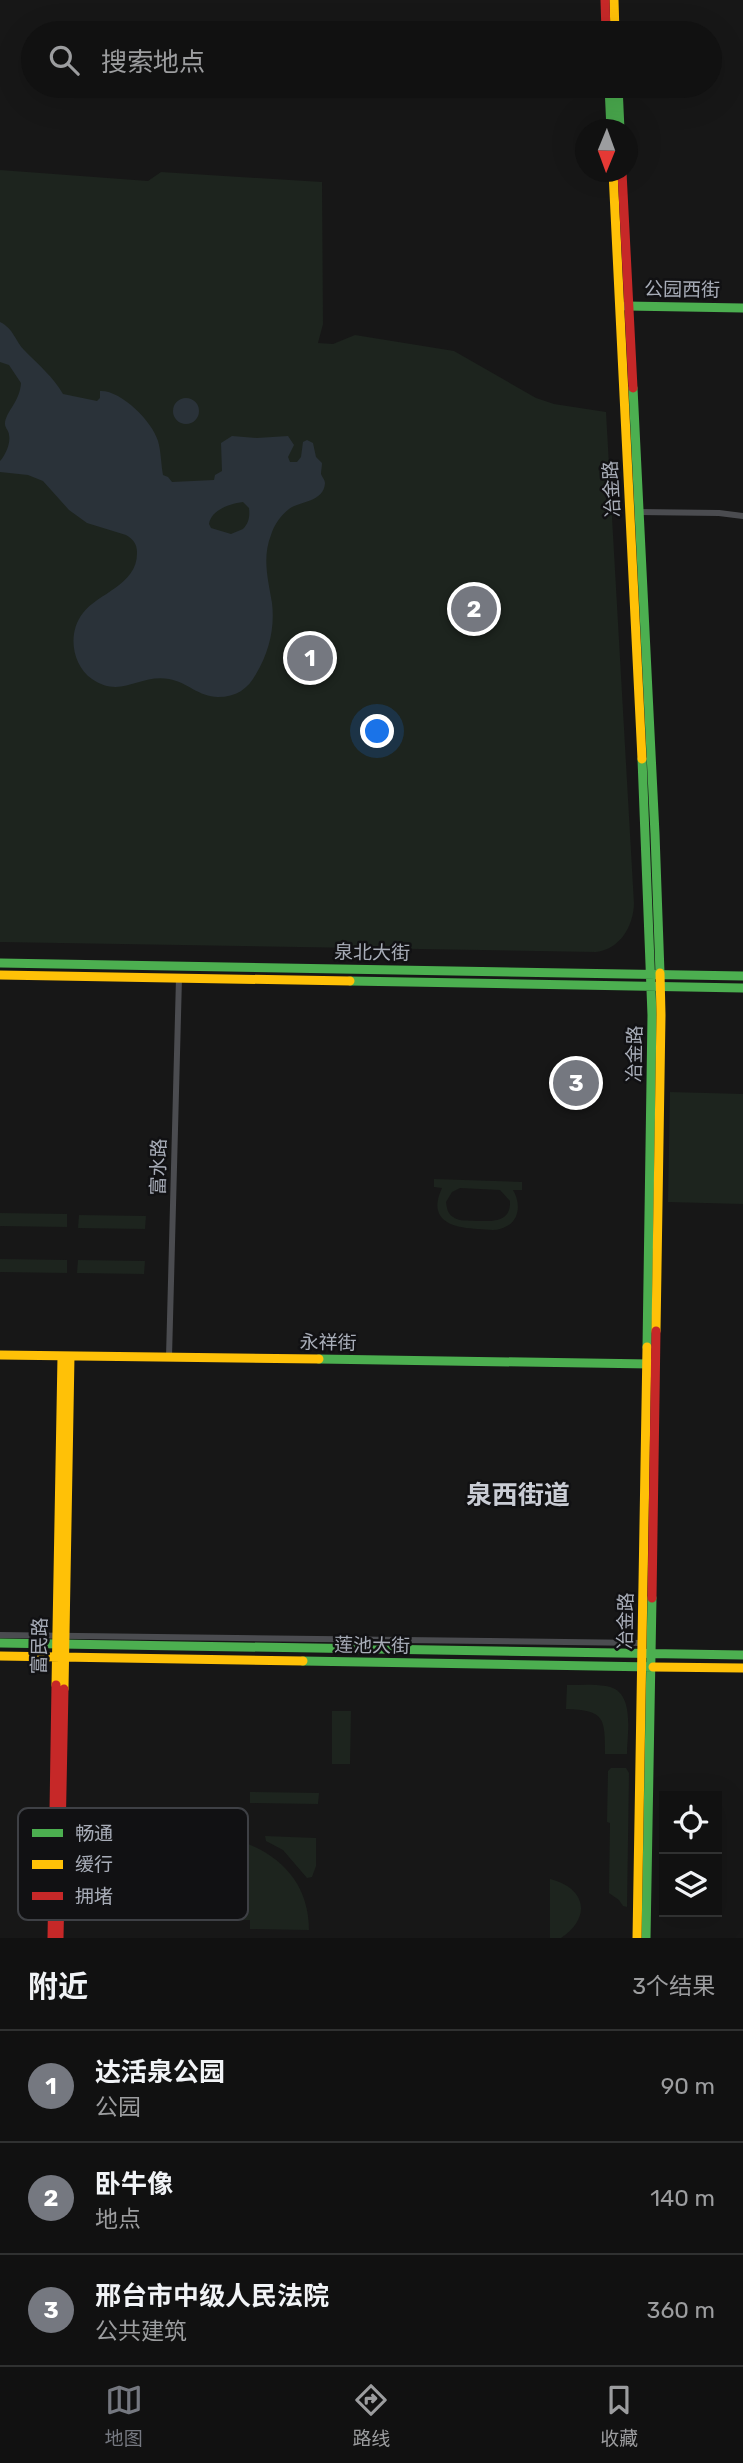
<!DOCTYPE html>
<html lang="zh">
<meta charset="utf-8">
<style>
body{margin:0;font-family:Rubik,"Noto Sans SC",sans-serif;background:#1a1a1a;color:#f1f3f6}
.controls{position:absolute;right:21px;bottom:21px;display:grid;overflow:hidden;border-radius:0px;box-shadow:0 7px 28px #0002}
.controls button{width:63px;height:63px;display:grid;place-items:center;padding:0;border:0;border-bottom:2px solid #303131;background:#111;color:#f1f3f6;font:35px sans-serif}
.compass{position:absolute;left:575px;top:119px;width:63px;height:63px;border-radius:50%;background:#111;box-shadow:0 7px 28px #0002;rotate:181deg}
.you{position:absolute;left:378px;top:732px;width:24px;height:24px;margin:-18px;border:5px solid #fff;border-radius:50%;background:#1a73e8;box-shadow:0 0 0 10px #1a73e833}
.badge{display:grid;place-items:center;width:46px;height:46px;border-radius:50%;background:#757880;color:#fff;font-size:23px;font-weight:700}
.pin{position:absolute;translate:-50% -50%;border:4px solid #fff;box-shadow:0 2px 7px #0006}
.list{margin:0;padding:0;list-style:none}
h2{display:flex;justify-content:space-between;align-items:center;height:91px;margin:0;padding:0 28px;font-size:30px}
h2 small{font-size:23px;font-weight:400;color:#9c9d9f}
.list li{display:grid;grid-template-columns:46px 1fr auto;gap:21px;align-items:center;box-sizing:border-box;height:112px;padding:0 28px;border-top:2px solid #303131}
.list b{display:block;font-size:26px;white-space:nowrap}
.list p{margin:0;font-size:23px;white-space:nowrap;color:#9c9d9f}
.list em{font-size:23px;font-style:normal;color:#9c9d9f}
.icon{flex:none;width:38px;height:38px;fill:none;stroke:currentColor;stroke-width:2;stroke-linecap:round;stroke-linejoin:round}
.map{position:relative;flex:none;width:743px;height:1938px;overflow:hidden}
.search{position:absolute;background:#111;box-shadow:0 7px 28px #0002;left:21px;right:21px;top:21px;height:77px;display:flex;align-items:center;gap:18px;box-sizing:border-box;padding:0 24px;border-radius:38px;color:#9c9d9f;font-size:26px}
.sheet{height:427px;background:#111}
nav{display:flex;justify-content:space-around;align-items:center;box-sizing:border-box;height:98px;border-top:2px solid #303131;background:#111;font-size:19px;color:#9c9d9f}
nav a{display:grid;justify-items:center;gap:4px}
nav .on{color:#757880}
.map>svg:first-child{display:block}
.green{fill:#1d241e;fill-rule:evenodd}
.water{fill:#2a3239;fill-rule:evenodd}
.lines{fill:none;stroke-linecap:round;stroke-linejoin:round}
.street{stroke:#4b4c50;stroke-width:6}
.fast{stroke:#4caf50;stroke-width:9}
.slow{stroke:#ffc107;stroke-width:9}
.jam{stroke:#c62828;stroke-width:9}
.labels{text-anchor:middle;stroke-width:5;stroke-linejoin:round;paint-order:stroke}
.street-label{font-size:19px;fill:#a8adb8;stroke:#111113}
.district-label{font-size:26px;font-weight:bold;fill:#c9ccd4;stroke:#111113}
.key{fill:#111113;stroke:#3e4045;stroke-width:2}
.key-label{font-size:19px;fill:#a8adb8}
</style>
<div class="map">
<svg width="743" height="1938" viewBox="0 0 743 1938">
<rect width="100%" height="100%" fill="#171717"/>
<path class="green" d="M0,170L148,181L161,172L322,182L323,324L318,343L333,344L355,335L454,351L536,398L554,404L606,412L634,904C633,927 620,949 596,952L0,942Z
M670,1092L743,1094V1204L668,1202Z
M434,1179L522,1182V1190H513C522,1205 519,1224 500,1229C493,1231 485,1229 478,1229C451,1228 427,1220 442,1188L434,1187ZM460,1188L500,1190L510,1201C511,1223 492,1221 476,1221C469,1220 459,1222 453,1217C447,1213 447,1208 446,1202L452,1192Z
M0,1213L67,1214V1227L0,1226Z
M79,1215L146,1216L145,1229L78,1228Z
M0,1259L67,1260V1273L0,1272Z
M78,1260L145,1261L144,1274L77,1273Z
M567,1685C580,1685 593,1684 606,1686C636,1690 627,1734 627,1754H605C605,1718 605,1710 566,1709Z
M332,1711H351L350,1764H332Z
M611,1768H626L629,1773L627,1907L623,1906L619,1900L609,1893L610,1823L607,1822L608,1771Z
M250,1792L319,1793L318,1804L250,1803Z
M265,1836L316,1838V1866L312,1877L307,1878L283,1850L266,1841Z
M230,1838C276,1850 309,1880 309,1930L250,1929V1920H228Z
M550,1879C586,1888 592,1917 561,1938H550Z"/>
<path class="water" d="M0,322C14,329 15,341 25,351C39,365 53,377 63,394L97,401L100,398V391C121,390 152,421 158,441C161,451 161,464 163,475L168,477L172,482L214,480L215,475L222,471L221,443L232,436L257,438L288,436L294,445L288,457L290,462H297L301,457L303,442L307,440L313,443L316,457L322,463C322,467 321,470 321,474C322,477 325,480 325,483C324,502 300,501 289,509C281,515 274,525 271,535C262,558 268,579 272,603C275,628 269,652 256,674C248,689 236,697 218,697C199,697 187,682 169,679C139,674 121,699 92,679C72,665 67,633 83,613C98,593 138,585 137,552C137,544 133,539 126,535L87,523L69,510L43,481L28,475L0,472V461C5,456 11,443 9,435C9,431 5,428 5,424C5,412 20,402 21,383L9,365L0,362ZM243,502L249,508C250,516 249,523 243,529L231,534L211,528L209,524C211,510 229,504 243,502Z
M173 411a13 13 0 1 1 26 0a13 13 0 1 1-26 0Z"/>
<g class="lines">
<path class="street" d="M639,512L719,513L743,516
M169,1357L179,978
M0,1635L642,1643"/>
<path class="fast" d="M609,86L611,130
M618,86L620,130
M626,306L743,308
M633,388L655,834L660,973
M642,759L652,1015L647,1347
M0,963L743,976
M350,981L743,988
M319,1359L651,1364
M0,1643L743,1655
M303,1661L653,1667
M646,1938L652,1598"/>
<path class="slow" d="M614,0L615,33
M613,172L642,759
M0,975L350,981
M656,1331L661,1015L660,973
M0,1355L319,1359
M0,1656L303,1661
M653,1667L743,1668
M56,1685L62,1356
M64,1689L70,1356
M637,1938L647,1347"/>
<path class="jam" d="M605,0L606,33
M622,172L633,388
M652,1598L656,1331
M52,1938L56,1685
M59,1938L64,1689"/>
</g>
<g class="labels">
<g class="street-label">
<text transform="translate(682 289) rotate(1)" y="7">公园西街</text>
<text transform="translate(611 489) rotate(-93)" y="7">冶金路</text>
<text transform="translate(372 952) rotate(1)" y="7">泉北大街</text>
<text transform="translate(634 1054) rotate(-89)" y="7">冶金路</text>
<text transform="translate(158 1167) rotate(-89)" y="7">富水路</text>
<text transform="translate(328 1342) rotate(1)" y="7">永祥街</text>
<text transform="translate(625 1621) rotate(-89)" y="7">冶金路</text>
<text transform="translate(372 1645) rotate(1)" y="7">莲池大街</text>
<text transform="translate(39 1646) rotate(-89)" y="7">富民路</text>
</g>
<g class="district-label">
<text x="518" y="1504">泉西街道</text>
</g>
</g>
<rect x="18" y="1808" width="230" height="112" rx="10" class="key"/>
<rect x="32" y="1829" width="31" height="8" fill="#4caf50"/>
<rect x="32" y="1860" width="31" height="9" fill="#ffc107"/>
<rect x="32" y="1892" width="31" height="8" fill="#c62828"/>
<g class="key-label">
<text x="75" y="1840">畅通</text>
<text x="75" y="1871">缓行</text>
<text x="75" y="1903">拥堵</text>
</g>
</svg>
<div class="controls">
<button><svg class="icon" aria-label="locate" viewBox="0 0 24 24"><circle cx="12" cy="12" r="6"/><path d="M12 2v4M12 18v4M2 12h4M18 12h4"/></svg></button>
<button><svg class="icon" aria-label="layers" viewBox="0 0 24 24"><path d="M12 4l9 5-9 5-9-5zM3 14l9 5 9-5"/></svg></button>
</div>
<svg class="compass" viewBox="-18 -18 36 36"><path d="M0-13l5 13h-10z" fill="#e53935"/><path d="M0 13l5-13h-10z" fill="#9c9d9f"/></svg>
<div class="you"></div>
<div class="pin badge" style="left:310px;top:658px">1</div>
<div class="pin badge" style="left:474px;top:609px">2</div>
<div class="pin badge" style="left:576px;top:1083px">3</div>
<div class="search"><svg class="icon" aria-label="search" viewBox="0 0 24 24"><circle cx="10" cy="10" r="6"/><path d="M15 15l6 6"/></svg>搜索地点</div>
</div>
<section class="sheet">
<h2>附近<small>3个结果</small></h2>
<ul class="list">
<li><span class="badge">1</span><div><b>达活泉公园</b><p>公园</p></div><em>90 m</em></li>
<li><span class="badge">2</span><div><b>卧牛像</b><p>地点</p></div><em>140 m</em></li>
<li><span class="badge">3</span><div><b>邢台市中级人民法院</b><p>公共建筑</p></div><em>360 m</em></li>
</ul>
</section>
<nav>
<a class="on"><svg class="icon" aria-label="map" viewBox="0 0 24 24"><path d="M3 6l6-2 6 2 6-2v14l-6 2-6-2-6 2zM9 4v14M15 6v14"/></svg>地图</a>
<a><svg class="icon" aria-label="directions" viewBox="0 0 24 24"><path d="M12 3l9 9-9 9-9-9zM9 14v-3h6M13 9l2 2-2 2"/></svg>路线</a>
<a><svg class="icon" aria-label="saved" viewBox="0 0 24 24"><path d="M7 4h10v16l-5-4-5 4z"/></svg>收藏</a>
</nav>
